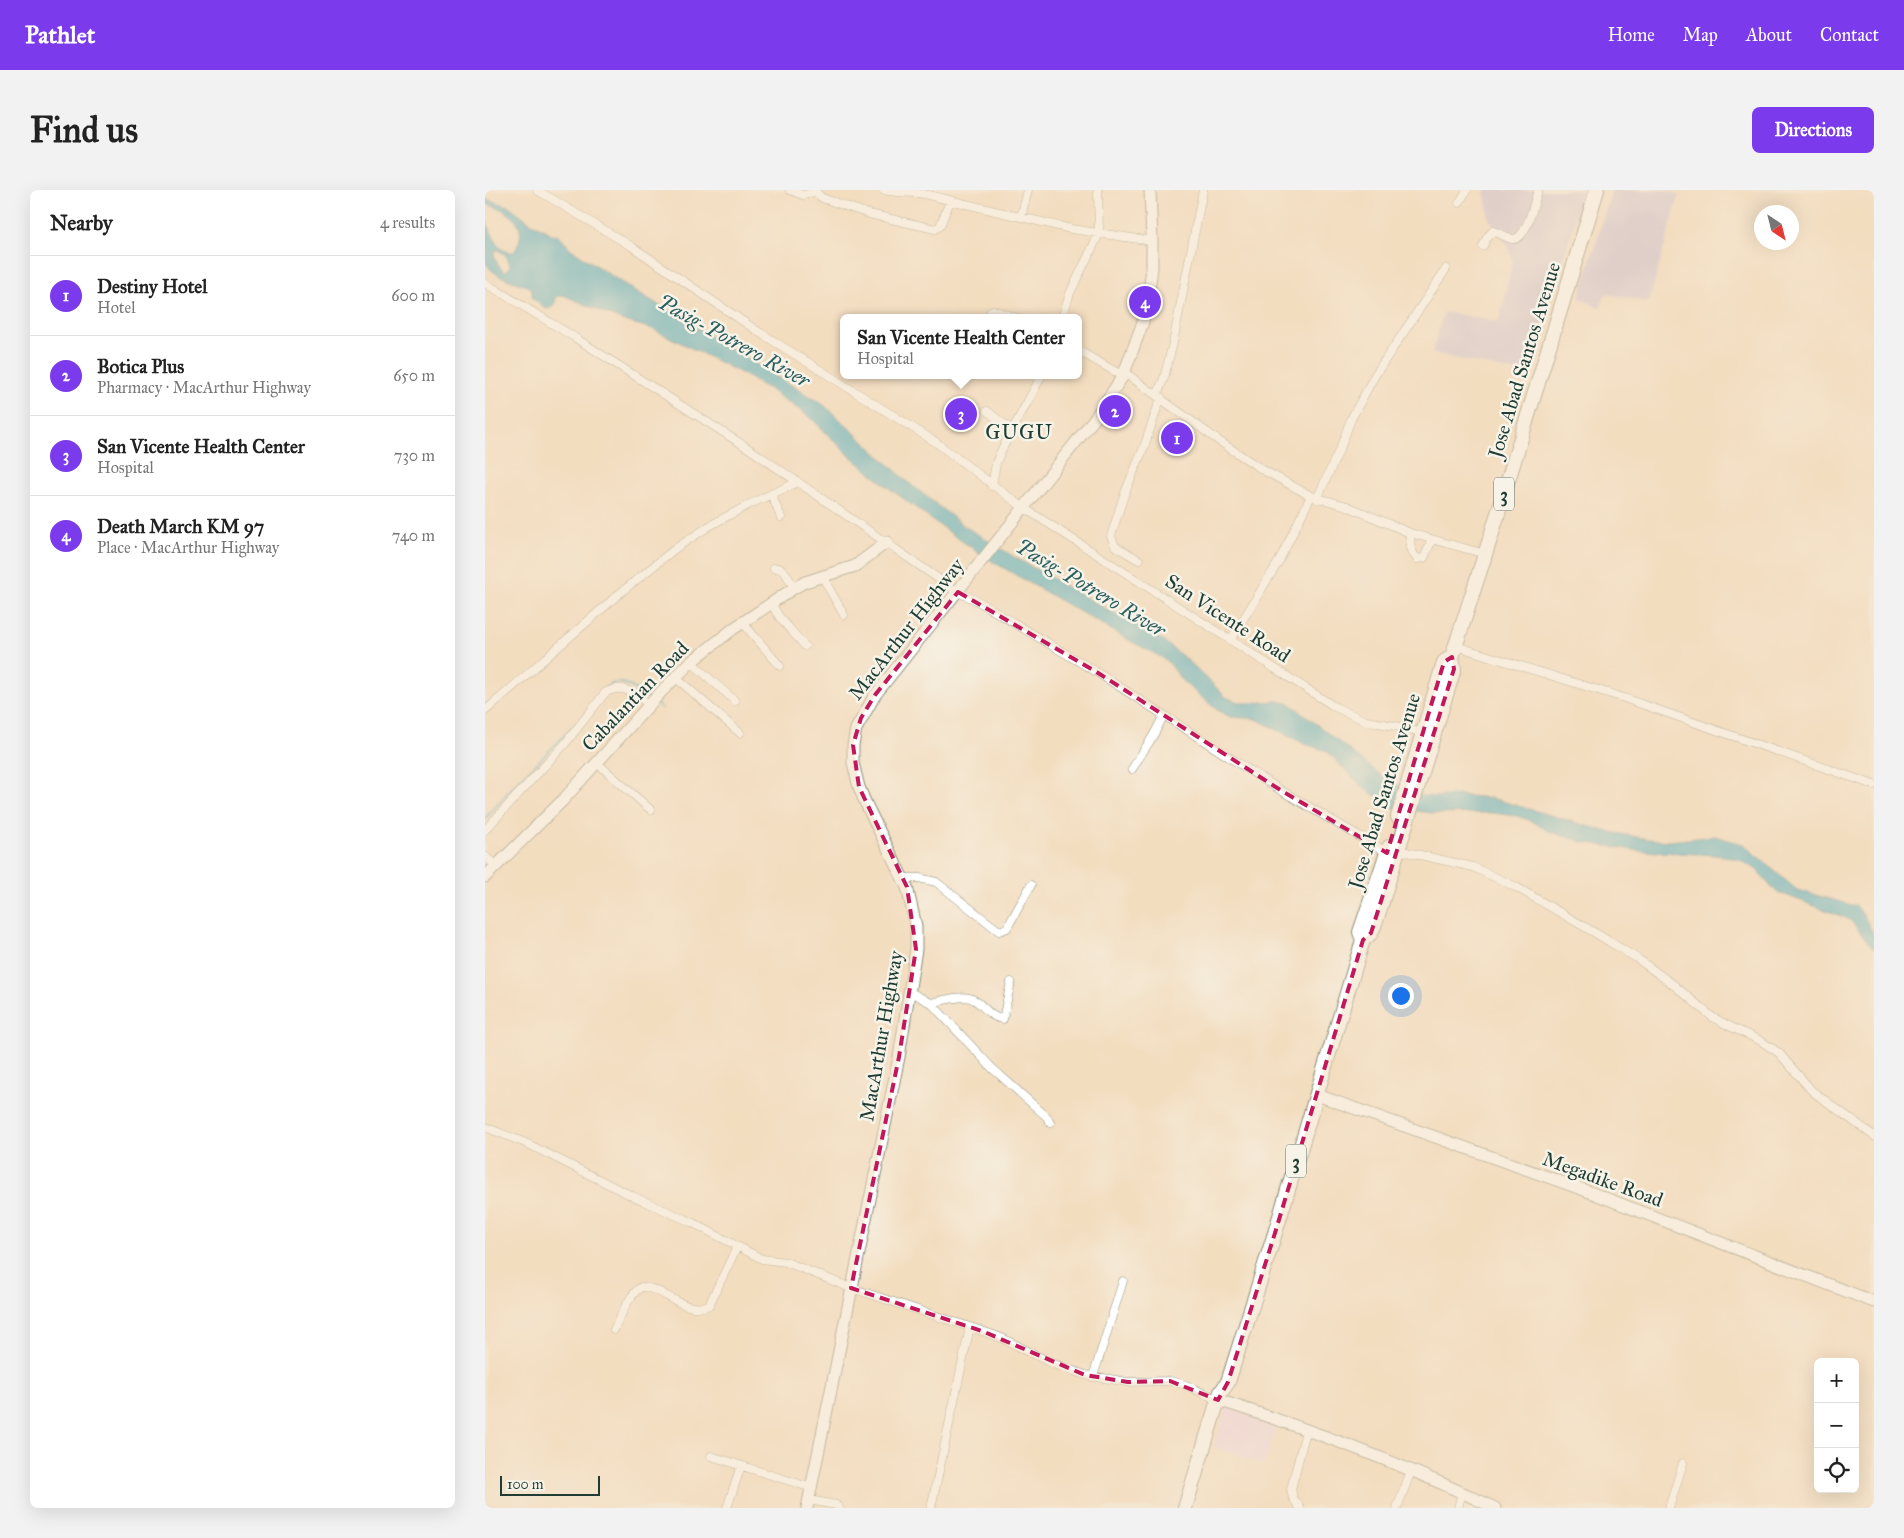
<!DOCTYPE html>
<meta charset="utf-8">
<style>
body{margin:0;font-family:"IM FELL Great Primer",serif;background:#f2f2f2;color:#222}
.controls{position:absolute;right:15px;bottom:15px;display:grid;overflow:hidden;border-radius:8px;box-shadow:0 5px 20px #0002}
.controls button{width:45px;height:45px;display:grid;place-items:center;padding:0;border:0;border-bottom:1px solid #e0e0e0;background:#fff;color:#222;font:25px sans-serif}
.compass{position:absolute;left:1269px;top:15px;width:45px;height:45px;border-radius:50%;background:#fff;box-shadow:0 5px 20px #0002;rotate:145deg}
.scale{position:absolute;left:15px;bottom:12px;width:100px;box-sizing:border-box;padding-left:5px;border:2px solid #1f3d34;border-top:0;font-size:14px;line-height:18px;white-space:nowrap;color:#1f3d34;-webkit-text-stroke:4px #f7f3e8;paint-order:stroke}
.you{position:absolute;left:915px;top:805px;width:18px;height:18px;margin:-12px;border:4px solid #fff;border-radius:50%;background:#1a73e8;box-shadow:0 0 0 8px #1a73e833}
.badge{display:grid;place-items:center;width:32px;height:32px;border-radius:50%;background:#7c3aed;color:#fff;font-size:16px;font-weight:700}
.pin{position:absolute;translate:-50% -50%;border:2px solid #fff;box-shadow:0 1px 5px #0006}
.popup{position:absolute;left:355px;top:124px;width:242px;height:65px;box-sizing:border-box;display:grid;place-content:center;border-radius:8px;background:#fff;filter:drop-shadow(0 1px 4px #0005);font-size:16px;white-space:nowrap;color:#767676}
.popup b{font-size:19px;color:#222}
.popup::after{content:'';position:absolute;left:50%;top:100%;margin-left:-10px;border:10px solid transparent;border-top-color:#fff}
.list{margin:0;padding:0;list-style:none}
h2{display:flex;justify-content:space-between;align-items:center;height:65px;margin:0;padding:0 20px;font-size:21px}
h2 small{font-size:16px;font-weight:400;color:#767676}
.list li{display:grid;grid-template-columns:32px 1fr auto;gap:15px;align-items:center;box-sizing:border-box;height:80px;padding:0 20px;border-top:1px solid #e0e0e0}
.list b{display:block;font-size:19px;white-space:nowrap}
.list p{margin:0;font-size:16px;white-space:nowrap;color:#767676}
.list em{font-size:16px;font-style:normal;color:#767676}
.icon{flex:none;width:28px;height:28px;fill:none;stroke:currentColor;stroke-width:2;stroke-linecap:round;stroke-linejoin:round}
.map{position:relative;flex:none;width:1389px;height:1318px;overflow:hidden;border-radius:8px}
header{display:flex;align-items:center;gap:30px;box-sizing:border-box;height:70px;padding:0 25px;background:#7c3aed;color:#fff}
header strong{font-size:24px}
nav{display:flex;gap:28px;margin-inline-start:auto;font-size:18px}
.intro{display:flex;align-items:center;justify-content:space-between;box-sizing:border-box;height:120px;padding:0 30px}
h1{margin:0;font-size:35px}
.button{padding:12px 22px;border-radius:8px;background:#7c3aed;color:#fff;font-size:18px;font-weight:700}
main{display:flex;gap:30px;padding:0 30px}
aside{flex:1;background:#fff;border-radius:8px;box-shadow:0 5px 20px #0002}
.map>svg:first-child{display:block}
.built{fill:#ecd1e9}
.industrial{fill:#cbbfd4}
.water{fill:#42abc2;stroke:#30747b;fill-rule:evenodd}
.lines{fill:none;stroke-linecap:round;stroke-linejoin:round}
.stream{stroke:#42abc2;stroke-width:2}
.street-casing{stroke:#898d7a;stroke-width:9}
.secondary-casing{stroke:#898d7a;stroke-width:13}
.highway-casing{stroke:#898d7a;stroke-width:16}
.street{stroke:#fff;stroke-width:8}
.secondary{stroke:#fff;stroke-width:11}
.highway{stroke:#fff;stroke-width:14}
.marked{fill:none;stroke:#c2185b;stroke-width:4;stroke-dasharray:10 6;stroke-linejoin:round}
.labels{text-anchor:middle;stroke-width:5;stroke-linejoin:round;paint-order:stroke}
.shield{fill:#f7f3e8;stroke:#60746a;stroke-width:1}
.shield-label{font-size:19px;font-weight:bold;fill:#1f3d34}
.street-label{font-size:20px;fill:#1f3d34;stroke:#f7f3e8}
.water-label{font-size:21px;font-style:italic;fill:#2a5e5f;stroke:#f7f3e8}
.neighbourhood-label{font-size:21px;letter-spacing:1px;fill:#1f3d34;stroke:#f7f3e8}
</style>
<header>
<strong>Pathlet</strong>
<nav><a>Home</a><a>Map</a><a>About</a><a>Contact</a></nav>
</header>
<div class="intro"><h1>Find us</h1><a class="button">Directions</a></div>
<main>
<aside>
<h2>Nearby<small>4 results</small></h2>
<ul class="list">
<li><span class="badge">1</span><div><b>Destiny Hotel</b><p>Hotel</p></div><em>600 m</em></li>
<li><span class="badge">2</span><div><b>Botica Plus</b><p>Pharmacy · MacArthur Highway</p></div><em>650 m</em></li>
<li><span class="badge">3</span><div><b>San Vicente Health Center</b><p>Hospital</p></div><em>730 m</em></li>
<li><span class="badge">4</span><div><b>Death March KM 97</b><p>Place · MacArthur Highway</p></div><em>740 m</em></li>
</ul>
</aside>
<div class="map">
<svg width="1389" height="1318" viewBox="0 0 1389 1318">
<rect width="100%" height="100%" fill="#f7f3e8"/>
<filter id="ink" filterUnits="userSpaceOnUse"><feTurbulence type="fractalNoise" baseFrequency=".02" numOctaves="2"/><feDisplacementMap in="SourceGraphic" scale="10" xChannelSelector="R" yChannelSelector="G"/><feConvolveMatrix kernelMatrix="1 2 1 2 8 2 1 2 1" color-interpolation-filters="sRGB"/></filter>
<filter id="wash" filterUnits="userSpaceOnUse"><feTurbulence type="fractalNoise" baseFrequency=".0096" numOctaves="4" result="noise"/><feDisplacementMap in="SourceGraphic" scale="20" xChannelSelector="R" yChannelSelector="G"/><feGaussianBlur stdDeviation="1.12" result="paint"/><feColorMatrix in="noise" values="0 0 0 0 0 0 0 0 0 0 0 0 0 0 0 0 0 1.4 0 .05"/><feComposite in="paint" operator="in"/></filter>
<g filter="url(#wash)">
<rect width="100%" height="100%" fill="#f3ddbf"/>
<path class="built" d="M742,1217L793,1232L779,1274L728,1257Z"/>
<path class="industrial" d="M999,0H1100L1041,184L947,163L959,122L1014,132L1028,70L1023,57L1004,29Z
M1127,0H1180L1194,5L1164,112L1121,104L1115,118L1094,108Z"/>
<path class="water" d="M0,9L24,16L45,32L69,45H73L86,59L136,92L339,215L424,293L478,335L531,368L625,421L665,441L705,472L741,507L750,511L761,513L793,511L806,514L902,590L938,606L948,607L974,605L1006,608L1120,641L1164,649L1184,651L1230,646L1258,654L1312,700L1371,716L1379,726L1389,745V759L1366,731L1361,728L1295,703L1287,698L1271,679L1253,669L1230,665L1155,661L1097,652L1063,641L1049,632L1032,626L1007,623L954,624L908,618L876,596L842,561L820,554L771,529L745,527L732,520L697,491L685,474L678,468L649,453L503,369L451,333L400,295L364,265L325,227L284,199L254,182L168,139L136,130L78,105L71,107C70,113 70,118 62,119L47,108V100L45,97C31,92 3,86 0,69C0,56 0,42 0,29C8,42 11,64 29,62C47,35 24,19 0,14ZM10,60C19,61 24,68 25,77L20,82C14,77 7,67 10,60Z"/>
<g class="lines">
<path class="stream" d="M112,508C130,482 142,494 163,508
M171,514L177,518
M0,629L25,600L90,535"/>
</g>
</g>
<g filter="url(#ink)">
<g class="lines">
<g class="street-casing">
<path id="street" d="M52,0L146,56L274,142L449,251L539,318L850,517L881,531L916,537L938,543
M305,0L318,5L331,2
M398,0C412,3 425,2 439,4L586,39L667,51
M331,2L337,8L384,24L450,39L455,36L465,11
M974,13L982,0
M536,27L543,0
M998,56L1002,47L1008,41C1014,43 1021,47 1027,49C1042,51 1049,12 1053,0
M0,93L89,147L266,260L473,402L491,410L610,481L797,601L903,663
M505,128L506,121L508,120L532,128
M577,128L585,103L614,44L613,0
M594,161L638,186
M639,182L734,251L778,280L826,306L862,316L925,343L1000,364
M672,205L679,188L688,153L718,0
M502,221L528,241
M507,296L511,273L517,259L557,185
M286,304L296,327
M832,309L856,256L866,229L890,185L961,79
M925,343C925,353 925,361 932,369L939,368L947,350
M654,370L630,356L626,346L639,305L659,257L676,207
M289,378C300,376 304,390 309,398
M337,386L359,425
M286,413L295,428L320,456
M257,432L295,476
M746,449L794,371L826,306
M971,456L1139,508L1389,595
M206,472L250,511
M190,487L255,543
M0,521L134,404L191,358L226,335L265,314L313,292
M112,573L166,620
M647,579L668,546L679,525
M0,640L79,555L120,503C138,492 149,504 165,515
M913,660L988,677L1031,697L1112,744L1153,769L1190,796L1227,827L1244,836L1276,851L1294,863L1327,901L1389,946
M0,666L11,676
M418,688H434L451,692L514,741L522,738L546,695
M425,802L446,813L507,878L562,927L565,933
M446,813C457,811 474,805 485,808C498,812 503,828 518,829L526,792
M0,937L43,954L147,1006L206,1032L277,1069L301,1072L366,1098L497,1141L517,1148L566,1173L600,1185L643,1192L685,1191L701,1195L733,1210
M129,1140C136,1126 143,1106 156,1097C179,1097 200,1126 224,1115L252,1057
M608,1187L638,1091
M226,1266L327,1298
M324,1310L351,1315L354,1318
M242,1318L256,1276
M446,1318L485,1137
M815,1318L808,1308L806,1299L821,1241
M912,1318L926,1281
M973,1318L977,1302
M1184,1318L1198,1273"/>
</g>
<g class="secondary-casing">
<path id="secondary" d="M0,687L78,610L176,502L206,472L248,439L309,398L320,392L370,376L402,352
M832,905L1102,1001L1389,1112
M733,1210C827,1240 921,1275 1010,1318
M322,1318L414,867L431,759V736L422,697L380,612L374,597L368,573V555L371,539L390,505L610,228L638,186L658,132L663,108L667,78V51L665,0"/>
</g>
<g class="highway-casing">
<path id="highway" d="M913,627L959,472L967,467
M878,750L875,742L904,657
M700,1318L733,1210L736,1202L743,1192L790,1043L878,750L886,743L891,731L969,479L967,467L1006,346L1112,0"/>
</g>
<use href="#street" class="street"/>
<use href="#secondary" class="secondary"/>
<use href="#highway" class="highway"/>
</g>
</g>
<path d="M0 0H1389V1318H0ZM473,402L610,481L797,601L902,663L959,472L967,467L969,479L886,743L878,750L790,1043L743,1192L733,1210L685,1191L643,1192L600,1185L497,1141L366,1098L414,867L431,759L422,697L374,597L368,555L376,528L390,505Z" fill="#f3ddbf" fill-opacity=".55" fill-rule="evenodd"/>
<path class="marked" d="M473,402L610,481L797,601L902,663L959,472L967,467L969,479L886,743L878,750L790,1043L743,1192L733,1210L685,1191L643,1192L600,1185L497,1141L366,1098L414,867L431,759L422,697L374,597L368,555L376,528L390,505Z"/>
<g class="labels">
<g class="shield">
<rect x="1009" y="287.5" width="20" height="33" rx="4"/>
<rect x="801" y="954.5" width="20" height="33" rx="4"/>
</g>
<g class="shield-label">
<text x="1019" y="311">3</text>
<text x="811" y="978">3</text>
</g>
<g class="street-label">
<text transform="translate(1039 170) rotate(-73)" y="7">Jose Abad Santos Avenue</text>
<text transform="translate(743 428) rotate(33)" y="7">San Vicente Road</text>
<text transform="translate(421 439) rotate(-52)" y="7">MacArthur Highway</text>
<text transform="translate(150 506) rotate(-46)" y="7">Cabalantian Road</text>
<text transform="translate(899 601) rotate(-73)" y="7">Jose Abad Santos Avenue</text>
<text transform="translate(396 846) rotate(-80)" y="7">MacArthur Highway</text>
<text transform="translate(1118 989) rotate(20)" y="7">Megadike Road</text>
</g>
<g class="water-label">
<text transform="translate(249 151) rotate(29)" y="7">Pasig-Potrero River</text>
<text transform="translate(606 398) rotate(31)" y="7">Pasig-Potrero River</text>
</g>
<g class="neighbourhood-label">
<text x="534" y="249">GUGU</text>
</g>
</g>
</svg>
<div class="controls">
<button>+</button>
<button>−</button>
<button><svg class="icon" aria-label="locate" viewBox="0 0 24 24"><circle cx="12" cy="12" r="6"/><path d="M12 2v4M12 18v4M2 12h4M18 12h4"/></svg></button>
</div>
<svg class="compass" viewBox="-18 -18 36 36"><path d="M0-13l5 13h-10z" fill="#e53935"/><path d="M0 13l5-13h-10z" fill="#767676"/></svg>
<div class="scale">100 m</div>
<div class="you"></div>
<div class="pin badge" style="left:692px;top:248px">1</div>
<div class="pin badge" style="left:630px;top:221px">2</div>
<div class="pin badge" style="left:476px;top:224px">3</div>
<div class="popup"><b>San Vicente Health Center</b>Hospital</div>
<div class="pin badge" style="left:660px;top:112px">4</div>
</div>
</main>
